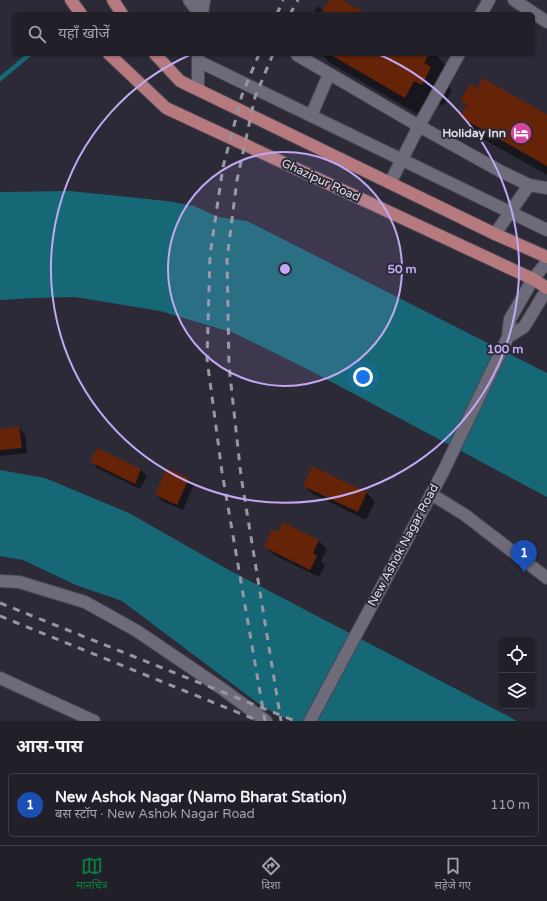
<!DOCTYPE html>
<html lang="hi">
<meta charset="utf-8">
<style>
body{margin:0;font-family:"Varela Round","Noto Sans Devanagari",sans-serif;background:#292831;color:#f1f3f6}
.controls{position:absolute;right:12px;bottom:12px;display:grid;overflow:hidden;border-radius:6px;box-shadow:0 1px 3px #0004}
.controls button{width:36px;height:36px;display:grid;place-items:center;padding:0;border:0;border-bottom:1px solid #3e3e46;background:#212029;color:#f1f3f6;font:20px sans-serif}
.you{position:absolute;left:363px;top:377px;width:14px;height:14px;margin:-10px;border:3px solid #fff;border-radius:50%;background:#1a73e8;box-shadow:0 0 0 6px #1a73e833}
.badge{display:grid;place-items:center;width:26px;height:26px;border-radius:50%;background:#0b8043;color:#fff;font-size:13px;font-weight:700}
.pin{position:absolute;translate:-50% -33px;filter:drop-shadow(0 1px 2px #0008)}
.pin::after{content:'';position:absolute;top:21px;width:14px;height:12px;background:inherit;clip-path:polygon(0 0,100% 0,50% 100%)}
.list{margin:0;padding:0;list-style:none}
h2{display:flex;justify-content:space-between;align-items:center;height:52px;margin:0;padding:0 16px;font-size:17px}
h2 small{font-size:13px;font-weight:400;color:#a2a3a8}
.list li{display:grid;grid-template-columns:26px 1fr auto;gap:12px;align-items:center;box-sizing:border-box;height:64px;margin:0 8px 8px;padding:0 8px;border:1px solid #3e3e46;border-radius:6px}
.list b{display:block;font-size:15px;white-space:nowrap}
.list p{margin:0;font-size:13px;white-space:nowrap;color:#a2a3a8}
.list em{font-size:13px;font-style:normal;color:#a2a3a8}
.icon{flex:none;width:22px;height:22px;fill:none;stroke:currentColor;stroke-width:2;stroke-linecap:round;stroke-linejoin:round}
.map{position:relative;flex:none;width:547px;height:721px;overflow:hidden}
.search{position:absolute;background:#212029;box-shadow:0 1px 3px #0004;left:12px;right:12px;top:12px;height:44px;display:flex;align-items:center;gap:10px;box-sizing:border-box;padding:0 14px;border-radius:6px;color:#a2a3a8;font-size:15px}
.sheet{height:124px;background:#212029}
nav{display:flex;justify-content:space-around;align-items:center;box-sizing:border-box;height:56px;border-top:1px solid #3e3e46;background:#212029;font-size:11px;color:#a2a3a8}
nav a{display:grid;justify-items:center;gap:2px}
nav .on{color:#0b8043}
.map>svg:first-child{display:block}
.water{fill:#166876}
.shadow{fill:#0007}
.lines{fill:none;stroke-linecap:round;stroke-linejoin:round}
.stream{stroke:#166876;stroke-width:4.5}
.building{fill:#652308}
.minor-casing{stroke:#4a4752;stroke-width:14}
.major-casing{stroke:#4a4752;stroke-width:14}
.minor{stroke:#6d6a7a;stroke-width:12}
.major{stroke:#b67a7e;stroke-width:12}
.rail{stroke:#9897a1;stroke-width:3;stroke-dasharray:7 7;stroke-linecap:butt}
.ring{fill:none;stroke:#c2a8f3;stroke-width:2}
.labels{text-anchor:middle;stroke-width:4;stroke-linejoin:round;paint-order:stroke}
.poi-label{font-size:12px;font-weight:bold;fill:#dfdee7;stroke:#2c2a37;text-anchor:end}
.street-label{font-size:12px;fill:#dfdee7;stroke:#2c2a37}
.centre{fill:#c2a8f3;stroke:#2c2a37;stroke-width:2}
.ring-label{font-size:12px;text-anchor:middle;font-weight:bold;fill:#c2a8f3;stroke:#2c2a37;stroke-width:4;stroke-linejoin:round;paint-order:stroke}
</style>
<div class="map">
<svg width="547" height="721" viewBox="0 0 547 721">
<rect width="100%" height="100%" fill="#2c2a37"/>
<path class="water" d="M70,191L167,201L194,206L218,217L247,221L547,373V497L311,371L234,333L160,311L75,297L33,298L0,300V192Z
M0,470L45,478L129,513L229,570L517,721H291L263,707L122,601L76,585L23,560L0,556Z"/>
<path class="shadow" d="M330,0H340L365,14H313L317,6L324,11Z
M321,54H435L452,72L446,84L452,90L443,106L436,101L426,119L330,63Z
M478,89L547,116V175L483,139L462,117L467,106L462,100Z
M19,428L25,434L27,453L0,456V430Z
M98,449L141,470L147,476L140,489L97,468L92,462Z
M313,467L367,493L375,502L366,520L313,494L304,486Z
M188,479L194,484L183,510L162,501L156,495Z
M284,524L319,541L327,549L321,561L325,565L319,577L274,555L265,546L279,534Z"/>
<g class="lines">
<path class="stream" d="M0,79L30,54"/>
</g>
<path class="building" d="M329,0H342L367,14H321Z
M329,54H429L424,63L431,67L422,85L414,81L405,98Z
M482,78L547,114V166L460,117L467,104L460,101L470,84L477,88Z
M19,427L22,448L0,450V429Z
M97,448L141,469L135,484L90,462Z
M312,466L367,492L358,512L303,486Z
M167,468L189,478L177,505L155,495Z
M283,522L319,540L313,553L317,556L310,570L264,547L272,529L278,532Z"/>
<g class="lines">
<g class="minor-casing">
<path id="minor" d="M189,0L200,14
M514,0L547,22
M202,14L204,0
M481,14L489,0
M297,55L419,126L500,171L529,185L547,188
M198,61L547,230
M198,89V55
M311,116L329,74
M390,183L419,126L459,54
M495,234L529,185
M508,337L524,327L547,289
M431,494L465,515L547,578
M0,581L19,582L85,602L137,631L221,688L266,721
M0,678L94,721
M310,721L443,472L508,337L510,319L533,279L547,262"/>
</g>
<g class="major-casing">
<path id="major" d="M71,0L81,14
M113,0L122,14
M109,54L166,108L533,279L547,288
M155,54L180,81L495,234L547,257"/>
</g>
<use href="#minor" class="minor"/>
<use href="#major" class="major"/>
<path class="rail" d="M277,14L283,0
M290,14L298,0
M259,54L242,95L223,167L210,255L207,359L222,472L265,721
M273,54L255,97L237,180L227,259L229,366L241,476L281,721
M0,603L295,721
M0,616L259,721"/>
</g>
<circle cx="285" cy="269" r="117" fill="#c2a8f3" fill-opacity=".12"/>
<g class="ring">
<circle cx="285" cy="269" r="117"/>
<path d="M378 54A234 234 0 1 1 192 54"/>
</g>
<defs>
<g id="hotel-disc" transform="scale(1.15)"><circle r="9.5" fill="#d1479c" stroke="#2c2a37"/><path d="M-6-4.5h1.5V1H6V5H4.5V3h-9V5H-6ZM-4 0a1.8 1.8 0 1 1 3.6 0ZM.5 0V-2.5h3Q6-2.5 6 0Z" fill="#fff"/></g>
</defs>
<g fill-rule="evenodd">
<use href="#hotel-disc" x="521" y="133"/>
</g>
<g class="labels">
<g class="poi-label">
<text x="506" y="137">Holiday Inn</text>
</g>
<g class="street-label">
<text transform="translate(321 180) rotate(25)" y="4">Ghazipur Road</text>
<text transform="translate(403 545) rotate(-62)" y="4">New Ashok Nagar Road</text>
</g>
</g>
<circle cx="285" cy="269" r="6" class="centre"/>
<g class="ring-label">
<text x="402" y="273">50 m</text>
<text x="505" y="353">100 m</text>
</g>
</svg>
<div class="controls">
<button><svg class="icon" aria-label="locate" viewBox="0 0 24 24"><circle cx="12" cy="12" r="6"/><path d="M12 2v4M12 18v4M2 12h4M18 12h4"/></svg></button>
<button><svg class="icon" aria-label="layers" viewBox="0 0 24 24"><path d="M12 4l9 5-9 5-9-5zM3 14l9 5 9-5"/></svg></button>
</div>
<div class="you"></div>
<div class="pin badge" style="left:524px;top:573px;background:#1a4fb4">1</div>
<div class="search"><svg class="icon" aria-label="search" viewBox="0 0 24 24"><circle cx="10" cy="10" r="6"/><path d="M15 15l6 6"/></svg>यहाँ खोजें</div>
</div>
<section class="sheet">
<h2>आस-पास<small></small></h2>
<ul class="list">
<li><span class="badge" style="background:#1a4fb4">1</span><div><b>New Ashok Nagar (Namo Bharat Station)</b><p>बस स्टॉप · New Ashok Nagar Road</p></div><em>110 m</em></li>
</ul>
</section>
<nav>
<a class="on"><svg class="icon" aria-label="map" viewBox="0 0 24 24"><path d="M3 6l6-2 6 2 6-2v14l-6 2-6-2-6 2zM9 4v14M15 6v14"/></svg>मानचित्र</a>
<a><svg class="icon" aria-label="directions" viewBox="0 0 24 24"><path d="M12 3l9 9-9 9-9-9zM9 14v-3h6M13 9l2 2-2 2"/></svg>दिशा</a>
<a><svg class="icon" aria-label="saved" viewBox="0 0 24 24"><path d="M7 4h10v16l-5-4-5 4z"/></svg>सहेजे गए</a>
</nav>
